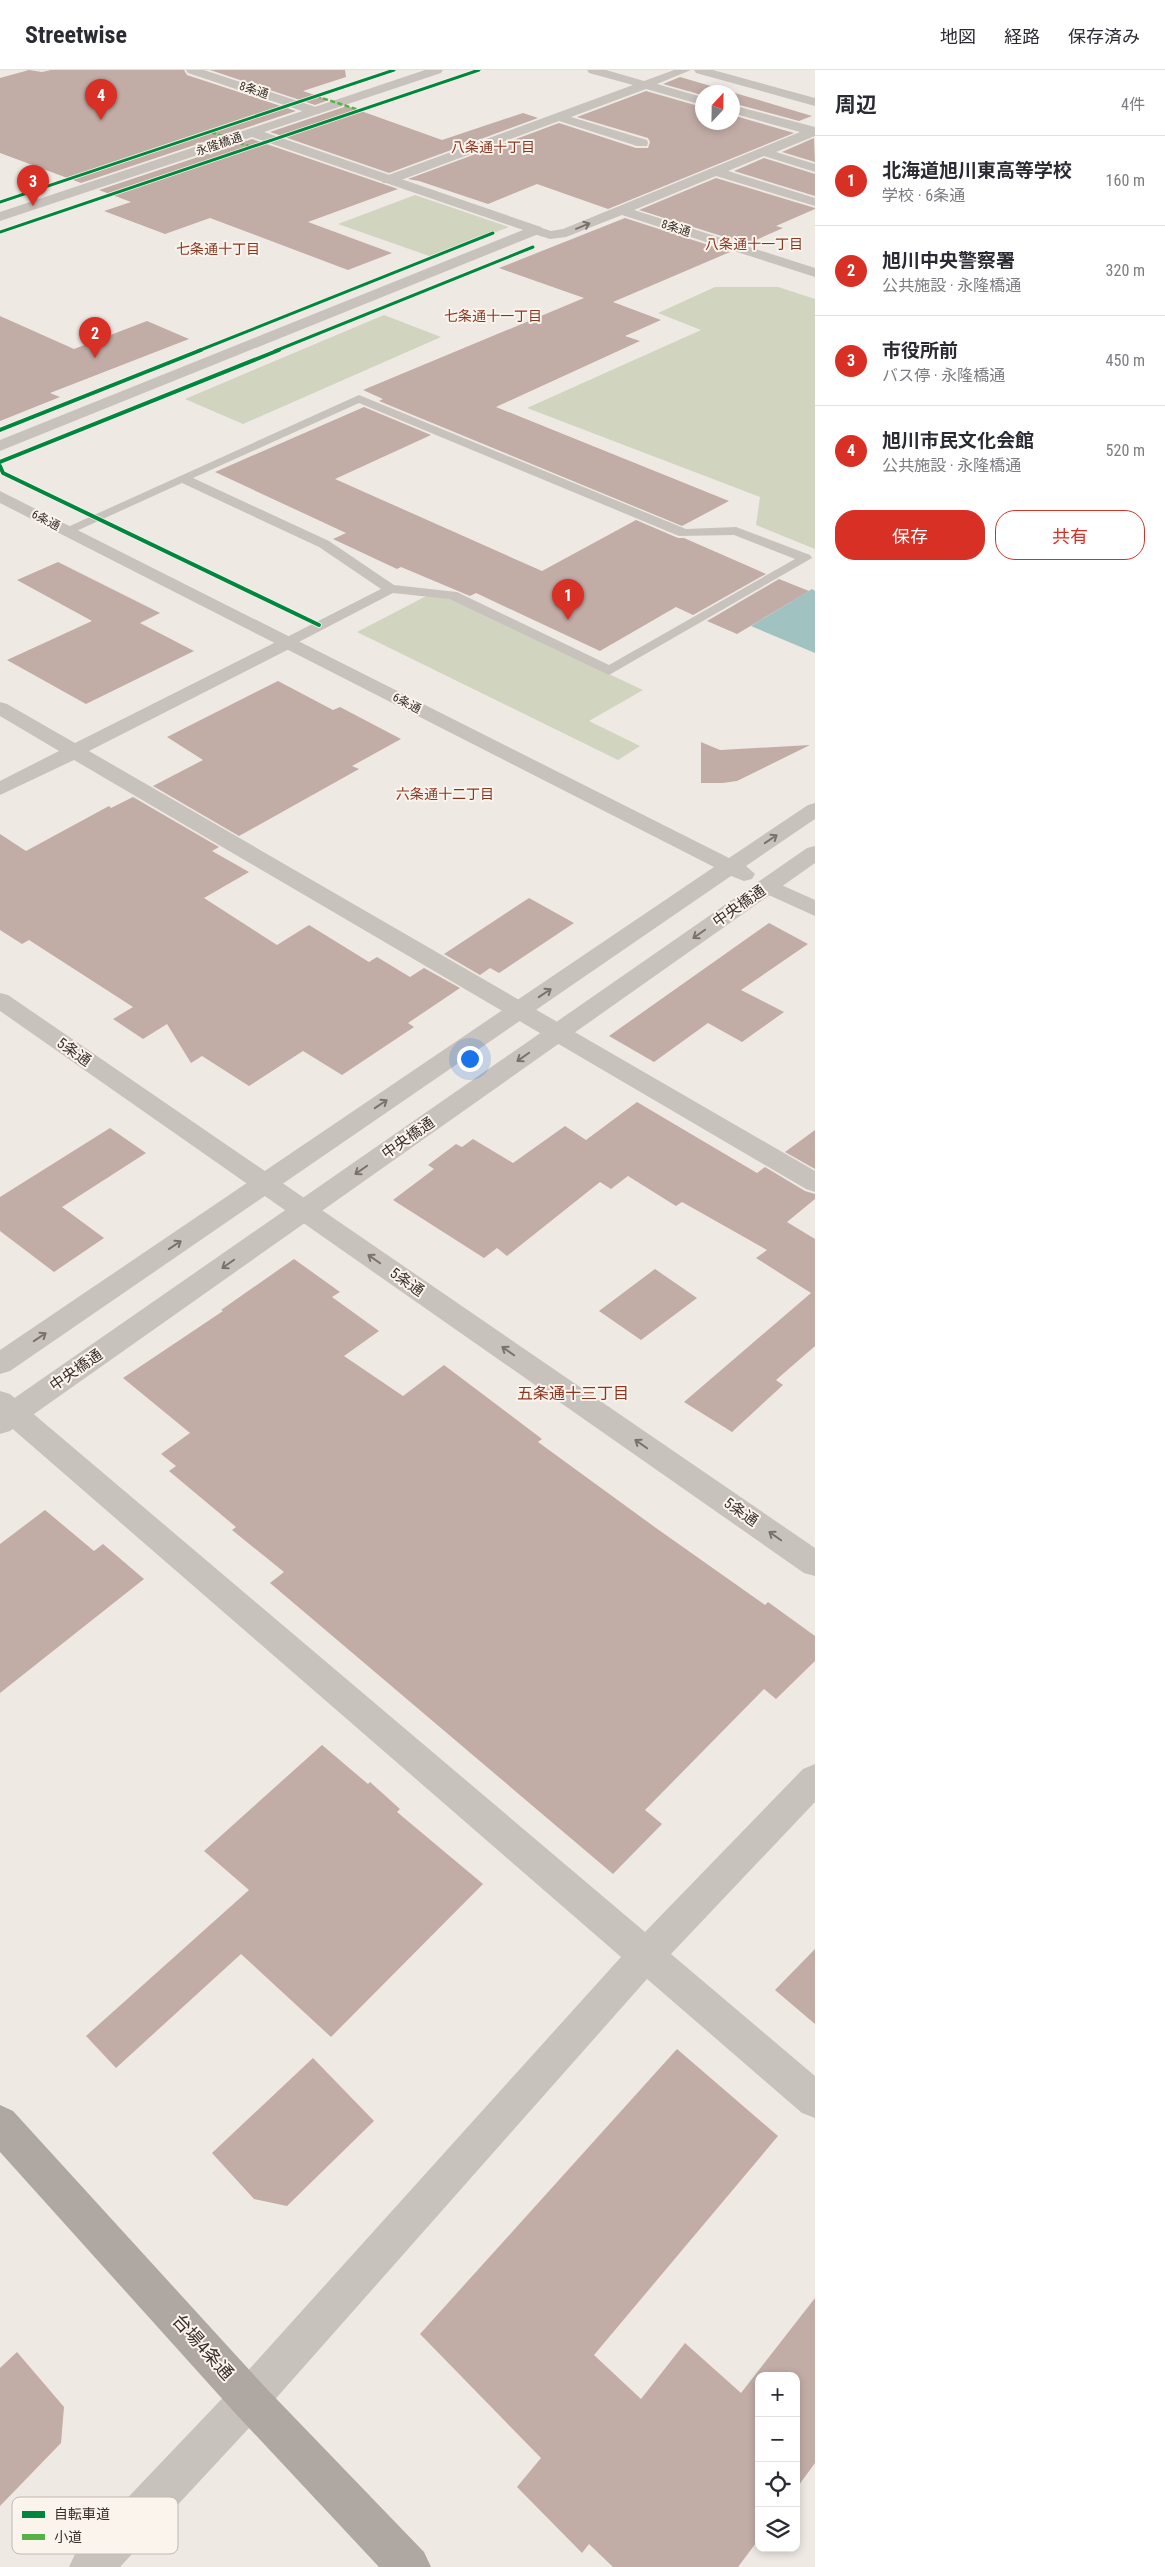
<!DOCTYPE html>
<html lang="ja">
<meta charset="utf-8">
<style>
body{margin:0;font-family:"Roboto Condensed","Noto Sans JP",sans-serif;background:#f7f7f7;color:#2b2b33}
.controls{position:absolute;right:15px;bottom:15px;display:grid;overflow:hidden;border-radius:10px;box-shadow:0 2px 8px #0003}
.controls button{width:45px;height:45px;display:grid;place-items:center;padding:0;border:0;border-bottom:1px solid #e1e1e2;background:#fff;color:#2b2b33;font:25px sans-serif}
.compass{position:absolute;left:695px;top:15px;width:45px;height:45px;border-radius:50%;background:#fff;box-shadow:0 2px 8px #0003;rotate:22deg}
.you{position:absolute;left:469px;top:988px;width:18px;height:18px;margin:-12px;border:4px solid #fff;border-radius:50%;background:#1a73e8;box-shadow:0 0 0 8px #1a73e833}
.badge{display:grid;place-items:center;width:32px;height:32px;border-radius:50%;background:#d93025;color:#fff;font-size:16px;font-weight:700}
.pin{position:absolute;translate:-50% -41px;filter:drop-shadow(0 1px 2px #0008)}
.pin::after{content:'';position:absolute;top:26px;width:18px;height:15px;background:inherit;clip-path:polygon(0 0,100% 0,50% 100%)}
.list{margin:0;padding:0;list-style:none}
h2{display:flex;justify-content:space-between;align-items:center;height:65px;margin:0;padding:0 20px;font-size:21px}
h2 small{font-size:16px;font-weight:400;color:#7c7c81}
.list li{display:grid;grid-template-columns:32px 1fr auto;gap:15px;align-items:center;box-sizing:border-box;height:90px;padding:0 20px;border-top:1px solid #e1e1e2}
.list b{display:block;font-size:19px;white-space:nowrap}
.list p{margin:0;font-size:16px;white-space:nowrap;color:#7c7c81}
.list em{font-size:16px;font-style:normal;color:#7c7c81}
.actions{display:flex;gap:10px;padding:15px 20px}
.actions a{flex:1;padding:11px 0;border:1px solid #d93025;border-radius:20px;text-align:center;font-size:18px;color:#d93025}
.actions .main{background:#d93025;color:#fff}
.icon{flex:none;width:28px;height:28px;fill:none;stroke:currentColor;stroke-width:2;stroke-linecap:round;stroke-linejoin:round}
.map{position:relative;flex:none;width:815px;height:2497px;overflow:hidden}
header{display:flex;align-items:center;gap:30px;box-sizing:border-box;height:70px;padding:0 25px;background:#fff;border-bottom:1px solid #e1e1e2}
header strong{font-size:24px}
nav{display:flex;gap:28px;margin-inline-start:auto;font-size:18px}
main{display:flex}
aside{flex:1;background:#fff}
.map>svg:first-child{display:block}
.green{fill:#d1d4be}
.water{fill:#a0c2c0}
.building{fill:#c2aca6}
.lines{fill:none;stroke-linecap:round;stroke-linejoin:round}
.service{fill:#c8c2bd;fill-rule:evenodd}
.minor{fill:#c8c2bd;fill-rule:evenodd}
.tertiary{fill:#c8c2bd;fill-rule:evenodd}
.trunk{fill:#aea7a2;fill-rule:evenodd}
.quiet{stroke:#56b246;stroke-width:2.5;stroke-dasharray:5 2.5;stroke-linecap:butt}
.cycleway-far1-casing{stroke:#fbf4ed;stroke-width:4.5}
.cycleway-casing{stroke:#fbf4ed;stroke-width:5.5}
.cycleway-far1{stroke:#00873e;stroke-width:3}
.cycleway{stroke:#00873e;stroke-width:4}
.oneway{stroke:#7a716c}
.labels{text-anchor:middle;stroke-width:4;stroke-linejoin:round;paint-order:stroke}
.far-street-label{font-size:12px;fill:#3a2f2a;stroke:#fbf4ed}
.far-neighbourhood-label{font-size:14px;fill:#8a3722;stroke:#fbf4ed}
.street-label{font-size:15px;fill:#3a2f2a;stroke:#fbf4ed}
.neighbourhood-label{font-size:16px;fill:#8a3722;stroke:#fbf4ed}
.near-street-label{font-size:18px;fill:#3a2f2a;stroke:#fbf4ed}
.key{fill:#fbf4ed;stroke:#c1b9b2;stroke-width:1}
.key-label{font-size:14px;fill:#3a2f2a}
</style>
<header>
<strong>Streetwise</strong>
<nav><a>地図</a><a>経路</a><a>保存済み</a></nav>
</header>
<main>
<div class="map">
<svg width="815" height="2497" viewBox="0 0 815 2497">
<rect width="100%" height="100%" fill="#efe9e4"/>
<path class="green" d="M415,125L509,157L432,187L338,154Z
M715,217H778L815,229V479L756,455L760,427L527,338L701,260L658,243Z
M384,245L441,267L243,354L185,329Z
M434,522L643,620L589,651L640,676L618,690L357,562Z"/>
<path class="water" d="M812,519L815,521V583L751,556Z"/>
<path class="building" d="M29,0L42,2L51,0H184L187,5L296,41L81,113L0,83V8Z
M210,0H345L346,7L303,21L329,30L315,35Z
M680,7L752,28L812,46L799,51L732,33V22H702V25L663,14Z
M646,21L702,37V52H732V45L794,63L608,139L537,114L488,134L419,111L408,109L559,53L636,78H648L650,72L648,68L577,47Z
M347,36L442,70L523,43L538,48L389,103L270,62Z
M814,68L815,92L782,82Z
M252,69L398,119L308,152L392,183L348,200L210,148L165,164L104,141L131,132L99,120Z
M764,88L815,104V126L734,101Z
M716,108L815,138V139L776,156L783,158L747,174L639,140Z
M625,148L730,182L613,232L661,250L625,266L640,271L496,337L729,431L682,456L379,331L383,329L363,320L584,228L499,198Z
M0,246L74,279L147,251L189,269L50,323L60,327L0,351Z
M364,337L431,365L335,409L542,501L636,450L678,468H684L766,504L693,545L676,537L600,581L476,523L470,526L401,497L397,499L333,469L346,463L215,402Z
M58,492L160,543L140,553L194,581L86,634L7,590L92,551L17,510Z
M779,509L809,521L737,564L707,551Z
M278,611L333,640L340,637L401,669L352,696L359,699L239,766L153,716L203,690L167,667Z
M701,672L720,680L810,675L737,711L723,713H701Z
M133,727L219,777L212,781L249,802L204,828L277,875L309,855L369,892L377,887L410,907L424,898L460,918L408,953L414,957L342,1005L303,981L249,1016L202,986L191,993L167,954L143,969L113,949L133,937L29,870L22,874L0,860V764L26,781L109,736L111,738Z
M529,828L574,853L499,903L490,898L480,905L444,884Z
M769,853L808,874L741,920L784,942L742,972L708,953L654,992L609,966Z
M637,1032L757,1103L765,1097L805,1121L815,1124V1129L787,1152L815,1169V1276L776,1310L783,1315L732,1362L684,1332L811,1223L756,1188L767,1180L682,1132L676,1136L628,1106L611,1119L600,1112L507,1186L497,1178L484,1188L393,1130L434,1099L428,1095L456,1074L462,1077L473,1069L513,1093L565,1056L586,1070Z
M110,1058L146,1083L62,1137L104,1168L54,1202L0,1161V1127Z
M815,1060V1099L785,1082Z
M294,1189L340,1222L332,1227L379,1261L344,1286L403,1326L444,1295L542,1369L538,1372L656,1458L765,1535L768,1532L815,1566V1591L776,1629L764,1619L645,1740L662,1754L613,1804L270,1513L284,1502L232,1460L236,1457L169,1401L176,1396L161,1384L190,1363L123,1308L223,1241L221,1240Z
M655,1199L697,1228L641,1270L599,1241Z
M45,1440L94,1481L103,1474L144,1509L0,1623V1474Z
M322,1675L368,1714L370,1712L400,1739L397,1742L483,1814L331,1967L241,1884L116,1998L86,1966L249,1820L204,1781Z
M815,1879V1954L775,1920Z
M677,1979L778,2066L594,2285L641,2329L685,2273L741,2323L815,2228V2393L796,2419V2306H759V2469L738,2497H613L589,2474L582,2483L517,2417L541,2388L420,2264Z
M313,1988L374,2051L287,2136L254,2129L212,2083Z
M17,2282L64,2337L61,2373L0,2436V2298Z"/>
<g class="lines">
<path class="service" d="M359,325L686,459L736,457L810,485L812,488L609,605L449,529L393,523L293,575H283L281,572L283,569L381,519L319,477L182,413L72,463L67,464L61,460ZM359,333L679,466L734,465L795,489L609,595L457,522L394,515L329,471L193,408Z"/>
<path class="minor" d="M186,0H204L319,38L321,41L319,44H311L188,3Z
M587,0H606L644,11L674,0H691L657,14L702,27V35L646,19L571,47L647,70L648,73L647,76H637L559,51L393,113H383L381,110L383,107L633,15L589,3Z
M732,35L815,57V66L776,82L815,94V102L764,86L728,101L815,128V136L716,106L634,140L815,198V207L622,145L566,167L550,169L531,163L529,160L536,156L551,161L563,159L800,62L732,43Z
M288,566L295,568L298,572L295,576L89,681L815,1101V1122L806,1119L74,690L0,725V711L59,681L0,646V632L7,634L75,673Z
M768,809L815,830V846L760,821L757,816L760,811Z
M0,923L8,925L815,1478V1506L804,1503L0,941Z
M0,1321L10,1324L645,1862L803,1699L815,1694V1732L671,1884L815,2006V2048L802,2043L647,1909L263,2343L120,2497H69L76,2482L235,2315L621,1887L0,1348Z"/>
<path class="tertiary" d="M425,0H443L441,3L264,62L541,157L543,160L541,163L0,381V370L523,160L252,67L0,151V142Z
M694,0H713L815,28V36L696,3Z
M0,421L729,788L808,735L815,733V749L746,796L755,804L752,809L744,811L731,806L10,1301L0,1304V1280L714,797L0,433Z
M815,776V793L10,1361L0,1364V1338L807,778Z"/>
<path class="trunk" d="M0,2035L13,2041L263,2315L424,2482L431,2497H379L235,2343L0,2082Z"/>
<path class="quiet" d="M316,26L359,40
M211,62L251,77"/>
<g class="cycleway-far1-casing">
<path id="cycleway-far1" d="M0,132L394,0
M0,162L479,0
M198,281L493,163
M275,281L533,177"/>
</g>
<g class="cycleway-casing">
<path id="cycleway" d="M0,360L201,280
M0,392L279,280
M0,396L3,403L319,555"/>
</g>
<use href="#cycleway-far1" class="cycleway-far1"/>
<use href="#cycleway" class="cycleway"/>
</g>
<defs><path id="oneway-shaft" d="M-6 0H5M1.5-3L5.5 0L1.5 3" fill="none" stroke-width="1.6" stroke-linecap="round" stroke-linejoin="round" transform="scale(1.25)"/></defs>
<g class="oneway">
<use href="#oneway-shaft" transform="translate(583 156) rotate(-22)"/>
<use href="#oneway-shaft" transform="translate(771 769) rotate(-34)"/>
<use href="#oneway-shaft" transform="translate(699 864) rotate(145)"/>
<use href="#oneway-shaft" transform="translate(545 923) rotate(-34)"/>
<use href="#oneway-shaft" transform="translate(523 987) rotate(145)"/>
<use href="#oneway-shaft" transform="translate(381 1034) rotate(-34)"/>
<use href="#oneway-shaft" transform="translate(361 1100) rotate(145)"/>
<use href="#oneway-shaft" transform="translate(175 1175) rotate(-34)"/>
<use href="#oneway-shaft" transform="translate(374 1189) rotate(-145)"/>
<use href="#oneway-shaft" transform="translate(228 1194) rotate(145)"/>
<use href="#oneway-shaft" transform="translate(40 1267) rotate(-34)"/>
<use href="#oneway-shaft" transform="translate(508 1281) rotate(-145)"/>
<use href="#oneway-shaft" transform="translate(641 1374) rotate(-145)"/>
<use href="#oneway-shaft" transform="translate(775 1466) rotate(-145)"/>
</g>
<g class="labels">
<g class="far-street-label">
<text transform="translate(254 20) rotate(18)" y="4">8条通</text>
<text transform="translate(219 74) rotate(-19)" y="4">永隆橋通</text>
<text transform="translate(676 158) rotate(18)" y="4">8条通</text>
<text transform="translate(46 450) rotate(27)" y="4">6条通</text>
<text transform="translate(407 633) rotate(27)" y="4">6条通</text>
</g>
<g class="far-neighbourhood-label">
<text x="493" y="82">八条通十丁目</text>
<text x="754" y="179">八条通十一丁目</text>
<text x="218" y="184">七条通十丁目</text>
<text x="493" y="251">七条通十一丁目</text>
<text x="445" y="729">六条通十二丁目</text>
</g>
<g class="street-label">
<text transform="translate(739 836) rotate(-35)" y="5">中央橋通</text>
<text transform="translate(74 982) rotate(35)" y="5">5条通</text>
<text transform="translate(408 1068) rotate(-35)" y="5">中央橋通</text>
<text transform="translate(407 1212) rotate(35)" y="5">5条通</text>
<text transform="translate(76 1300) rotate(-35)" y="5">中央橋通</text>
<text transform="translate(741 1442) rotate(35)" y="5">5条通</text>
</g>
<g class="neighbourhood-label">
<text x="573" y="1329">五条通十三丁目</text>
</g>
<g class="near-street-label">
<text transform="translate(203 2277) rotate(48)" y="6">台場4条通</text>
</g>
</g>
<rect x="12" y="2427" width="166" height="57" rx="8" class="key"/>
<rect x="22" y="2441" width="23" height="7" fill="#00873e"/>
<rect x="22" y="2464" width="23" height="6" fill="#56b246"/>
<g class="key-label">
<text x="54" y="2449">自転車道</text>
<text x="54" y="2472">小道</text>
</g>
</svg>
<div class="controls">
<button>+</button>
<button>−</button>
<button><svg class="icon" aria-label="locate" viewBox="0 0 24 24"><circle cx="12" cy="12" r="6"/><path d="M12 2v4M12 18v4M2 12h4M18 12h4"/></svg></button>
<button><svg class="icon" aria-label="layers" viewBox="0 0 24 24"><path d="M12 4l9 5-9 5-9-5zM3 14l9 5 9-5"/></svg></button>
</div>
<svg class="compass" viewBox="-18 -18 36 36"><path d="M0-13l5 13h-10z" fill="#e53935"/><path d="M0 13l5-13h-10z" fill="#7c7c81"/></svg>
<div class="you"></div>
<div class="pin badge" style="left:568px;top:550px">1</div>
<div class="pin badge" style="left:95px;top:288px">2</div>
<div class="pin badge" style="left:33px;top:136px">3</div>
<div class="pin badge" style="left:101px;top:50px">4</div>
</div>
<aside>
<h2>周辺<small>4件</small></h2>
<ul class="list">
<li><span class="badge">1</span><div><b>北海道旭川東高等学校</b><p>学校 · 6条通</p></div><em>160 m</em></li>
<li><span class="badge">2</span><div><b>旭川中央警察署</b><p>公共施設 · 永隆橋通</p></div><em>320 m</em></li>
<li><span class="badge">3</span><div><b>市役所前</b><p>バス停 · 永隆橋通</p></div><em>450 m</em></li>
<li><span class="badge">4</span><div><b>旭川市民文化会館</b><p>公共施設 · 永隆橋通</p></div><em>520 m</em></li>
</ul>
<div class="actions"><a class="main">保存</a><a>共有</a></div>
</aside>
</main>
